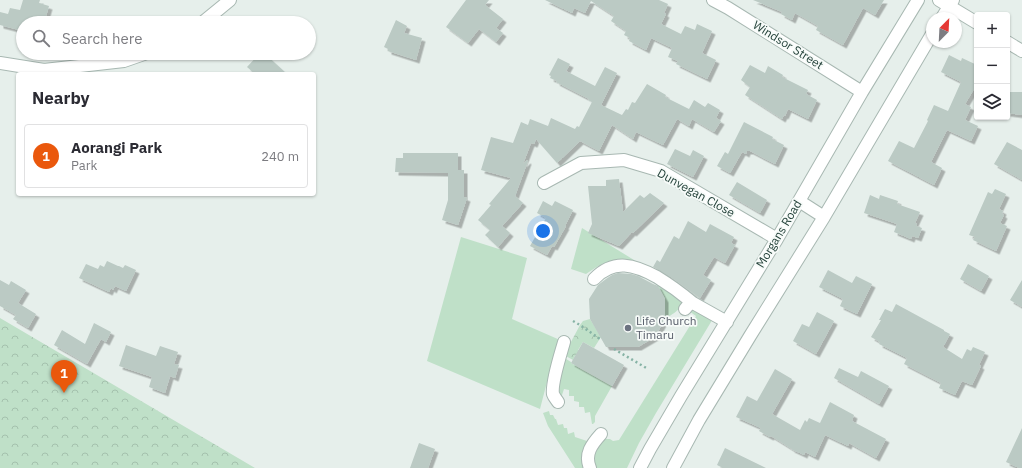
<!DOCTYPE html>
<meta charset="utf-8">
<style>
body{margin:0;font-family:"IBM Plex Sans",sans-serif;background:#f7f7f7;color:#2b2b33}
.controls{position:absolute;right:12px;top:12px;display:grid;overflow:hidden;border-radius:4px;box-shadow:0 1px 3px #0004}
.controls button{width:36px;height:36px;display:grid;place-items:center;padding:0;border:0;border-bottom:1px solid #e1e1e2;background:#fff;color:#2b2b33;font:20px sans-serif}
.compass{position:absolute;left:926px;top:12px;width:36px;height:36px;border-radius:50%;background:#fff;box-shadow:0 1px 3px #0004;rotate:24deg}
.you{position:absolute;left:543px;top:231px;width:14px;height:14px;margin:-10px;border:3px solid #fff;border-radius:50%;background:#1a73e8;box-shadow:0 0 0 6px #1a73e833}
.badge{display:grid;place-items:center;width:26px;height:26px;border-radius:50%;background:#ea580c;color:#fff;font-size:13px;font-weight:700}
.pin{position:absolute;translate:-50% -33px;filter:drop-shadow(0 1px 2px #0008)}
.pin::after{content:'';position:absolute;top:21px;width:14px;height:12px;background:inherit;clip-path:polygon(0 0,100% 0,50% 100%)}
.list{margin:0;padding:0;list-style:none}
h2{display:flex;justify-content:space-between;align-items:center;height:52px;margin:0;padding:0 16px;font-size:17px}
h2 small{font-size:13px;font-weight:400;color:#7c7c81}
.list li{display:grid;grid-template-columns:26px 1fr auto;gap:12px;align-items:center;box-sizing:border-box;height:64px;margin:0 8px 8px;padding:0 8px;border:1px solid #e1e1e2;border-radius:4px}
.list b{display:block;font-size:15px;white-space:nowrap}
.list p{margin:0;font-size:13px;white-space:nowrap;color:#7c7c81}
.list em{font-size:13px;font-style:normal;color:#7c7c81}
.icon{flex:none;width:22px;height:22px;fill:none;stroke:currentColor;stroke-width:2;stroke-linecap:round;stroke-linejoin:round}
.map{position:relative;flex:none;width:1022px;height:468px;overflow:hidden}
.search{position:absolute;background:#fff;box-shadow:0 1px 3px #0004;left:16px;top:16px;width:300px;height:44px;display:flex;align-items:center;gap:10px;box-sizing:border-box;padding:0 14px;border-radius:22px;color:#7c7c81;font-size:15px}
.panel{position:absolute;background:#fff;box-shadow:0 1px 3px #0004;left:16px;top:72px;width:300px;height:124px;border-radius:4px}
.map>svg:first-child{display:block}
.green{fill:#bfe0c8}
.forest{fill:url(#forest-crowns)}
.building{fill:#bbcac4;filter:url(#shadow)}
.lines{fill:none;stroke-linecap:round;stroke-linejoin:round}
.minor-casing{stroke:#a8b8b2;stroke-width:14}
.path{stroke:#86b3a5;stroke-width:2.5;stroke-dasharray:2 3;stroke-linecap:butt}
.minor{stroke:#fff;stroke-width:12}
.worship-dot{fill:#6b7280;stroke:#f7fbf9;stroke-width:1.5}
.labels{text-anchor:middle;stroke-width:3.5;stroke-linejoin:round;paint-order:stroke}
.street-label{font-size:12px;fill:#24423a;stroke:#f7fbf9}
.worship-label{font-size:12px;fill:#5b616d;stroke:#f7fbf9;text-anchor:start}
</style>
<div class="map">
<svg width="1022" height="468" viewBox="0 0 1022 468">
<defs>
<pattern id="forest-crowns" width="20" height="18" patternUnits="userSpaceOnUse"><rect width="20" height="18" fill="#bfe0c8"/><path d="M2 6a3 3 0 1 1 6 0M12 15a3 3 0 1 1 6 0" fill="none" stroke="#a4c1ad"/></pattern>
<filter id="shadow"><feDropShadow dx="3.5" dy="3.5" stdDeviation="0" flood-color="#0004"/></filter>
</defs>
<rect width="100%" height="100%" fill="#e6efeb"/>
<path class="green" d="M582,228L647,268C638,266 623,261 615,261C604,261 595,268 586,274L571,269Z
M461,237L527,258L512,319L560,340L547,382L540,409L427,361Z
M655,281L678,298L682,304C679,311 671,315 665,319V299Z
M697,308L714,317L656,413L639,443L627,468H594L592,455L603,439H610L613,441L619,440L696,316L689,311L688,310Z
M563,357L571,362V363L612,386L595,416V422L593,424H592L590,412L585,413L584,407H579V402L574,401V396H569V390L564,389L561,398L558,396L556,382Z
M549,411L550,415H553L555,419H556L558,425L563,424L564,428H567L568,434L574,432L575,437L587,441V468H575L548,426L543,413Z"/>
<path class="forest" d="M0,318L255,468H0Z
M590,319L601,337L594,348L583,342L578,350L580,351L575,356L573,360L564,355L580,325L583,321Z"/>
<path class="building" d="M23,0H40L39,3L49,6L44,23H23V31L0,25V12L8,14L10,8L20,10Z
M466,0H489L485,5L503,19L496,28L503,33L496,42L479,29L468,43L446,27Z
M545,0H659L668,4L664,13L666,14L661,24L681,34L685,26L695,30L697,24L712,31L702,53L716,60L707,79L676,64L678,61L668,57L672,48L651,38L646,50L629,41L630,38L624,35L626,31L611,21L614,16L591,1L585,13L574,8L572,13Z
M753,0H884L875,15L863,8L843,45L816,30L818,26L795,13L792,20L781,14L782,12Z
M396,20L407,26L404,33L422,38L416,60L388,51V49L384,47Z
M260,53H264L287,74H255L247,67Z
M949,55L961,61L962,58L977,65V84L965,104L971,107L965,120L978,126L971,141L947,130L931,162L942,168L934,185L888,161L899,141L914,148L928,121L927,120L934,105L948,111L961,82L941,72Z
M558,58L570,64L566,71L595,86L605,67L617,73L601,105L622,115L626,109L628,110L632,102L635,103L647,84L666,95L665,97L689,109L694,100L705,107L708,103L720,110L716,118L721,121L714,132L692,119L689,126L677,119L663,145L636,132L633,139L612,125L599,151L580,141L557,163L536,139L534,144L531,143L523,164L527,160L528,161L515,196L523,203L502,226L510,233L498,247L485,235L490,230L478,220L491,205L489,204L511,178L481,170L491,137L513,143L521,122L528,125L530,119L548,126L551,118L575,129L577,126L579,127L592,102L588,100L589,99L556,82L557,81L550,78L551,76L549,75Z
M750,65L765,73L768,66L783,75L782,77L808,90L806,94L817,100L808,119L788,109L785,116L784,115L782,119L745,95L750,87L741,80Z
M1009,92H1022V115L1007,113Z
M744,122L773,137L772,139L784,145L775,164L750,151H747L746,154L742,152L730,173L717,166L725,152L728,154Z
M1007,142L1022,150V180L994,164Z
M675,149L690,156L693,150L704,156L693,177L667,164Z
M403,153H458V170H464V197L467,198L458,225L442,220L448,200V173L395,172L396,158H403Z
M619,179L623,212L640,195L644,198L650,193L664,203L633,233L632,232L619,246L588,233L592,224L588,186H606V180Z
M737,182L767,200L760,213L729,195Z
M995,189L1006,194L999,209L1003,211L1002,214L1004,215L1000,223L1007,226L996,251L973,240L975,237L969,235L988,192L992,194Z
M870,195L879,199L880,195L898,201L897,204L920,212L915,223L917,224L916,226L922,228L918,238L912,236L911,239L894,232L897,224L864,213Z
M543,201L552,206L555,201L573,210L565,226H566L554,247L552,246L547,255L530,246L546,218L537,213Z
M688,221L706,232L710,224L734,237L731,243L735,245L725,263L714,257L703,275L711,280L700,298L671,277L653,267L657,260L660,262L674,236L679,239Z
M107,261L118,266H119L123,268L125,265L136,270L126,291L115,286L113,290L111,288L109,292L79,278L86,264L98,269L100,265L104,267Z
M968,264L989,276L981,291L960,279Z
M828,270L852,283L856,276L872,284L857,314L840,306L843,299L819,287Z
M618,273L631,274L638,276L653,284L658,286L665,299V319L655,337L638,347H606L590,319L589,299L598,285L606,279L612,275Z
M0,280L9,285L11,281L26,290L18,303L36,314L28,328L13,319L16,315L0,306Z
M1022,280V307L1010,300Z
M896,304L944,330V331L950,334L943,347L962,359L967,349L971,351L973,347L985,352L979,365L981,366L972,385L962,381L955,395L939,388L941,383L904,364L907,358L879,344L880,342L871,337L881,320H879L885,309L892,312Z
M817,312L834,321L816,354L793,341L802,324L809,327Z
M94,323L111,332L106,342L101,339L87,364L54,345L62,330L85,344Z
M583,342L624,365L612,386L571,363Z
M126,345L156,356L160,346L178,352L174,364L179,365L175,378L170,376L165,393L149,387L152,377L119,366Z
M839,368L858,377L861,371L889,386L879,404L834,378Z
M775,369L792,379L772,414L800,430L805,420L807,422L809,418L820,423L830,402L854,415L852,421L886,439L876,458L849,443L848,446L825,435L815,457L805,452L804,455L791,449H792L771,436L770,437L759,431L761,428L736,417L747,396L757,401Z
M1022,428V468H1019L1006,462Z
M419,443L435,449L428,468H410Z
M725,448L766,468H723L717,465Z"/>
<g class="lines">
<g class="minor-casing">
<path id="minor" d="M713,0L728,8L862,92
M939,0L977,23
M942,18L953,0
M202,23L230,0
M1007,42L1022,51
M0,63L44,70L124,61L147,53
M544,183L581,163L624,160L661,171L777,239
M799,201L824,217
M594,279C614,258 635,265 657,277C670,285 681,293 693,303
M685,309L690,303H693L727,322
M558,402C556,399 554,397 553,394C551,383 561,353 564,342
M590,468C584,454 592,444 601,434
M640,468L650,449L681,396L777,239L862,92L918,0
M673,468L699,420L750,336L824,217L932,34"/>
</g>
<path class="path" d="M573,321L580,325L600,339
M614,349L648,369"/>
<use href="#minor" class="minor"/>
</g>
<circle class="worship-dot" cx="628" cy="328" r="4"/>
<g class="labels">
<g class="street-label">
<text transform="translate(788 45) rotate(32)" y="4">Windsor Street</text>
<text transform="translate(696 193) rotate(29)" y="4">Dunvegan Close</text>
<text transform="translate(779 234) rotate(-59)" y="4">Morgans Road</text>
</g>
<g class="worship-label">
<text x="636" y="325">Life Church<tspan x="636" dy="14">Timaru</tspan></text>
</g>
</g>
</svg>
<div class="controls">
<button>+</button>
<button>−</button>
<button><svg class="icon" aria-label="layers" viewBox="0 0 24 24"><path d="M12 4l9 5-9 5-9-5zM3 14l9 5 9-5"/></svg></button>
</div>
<svg class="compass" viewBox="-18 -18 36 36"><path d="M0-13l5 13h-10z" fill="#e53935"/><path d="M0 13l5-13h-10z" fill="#7c7c81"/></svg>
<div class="you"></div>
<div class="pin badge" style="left:64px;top:393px">1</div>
<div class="search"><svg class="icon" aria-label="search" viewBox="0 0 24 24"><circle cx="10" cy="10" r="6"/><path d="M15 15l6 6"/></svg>Search here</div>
<section class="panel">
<h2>Nearby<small></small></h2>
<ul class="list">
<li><span class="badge">1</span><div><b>Aorangi Park</b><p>Park</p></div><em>240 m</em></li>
</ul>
</section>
</div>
